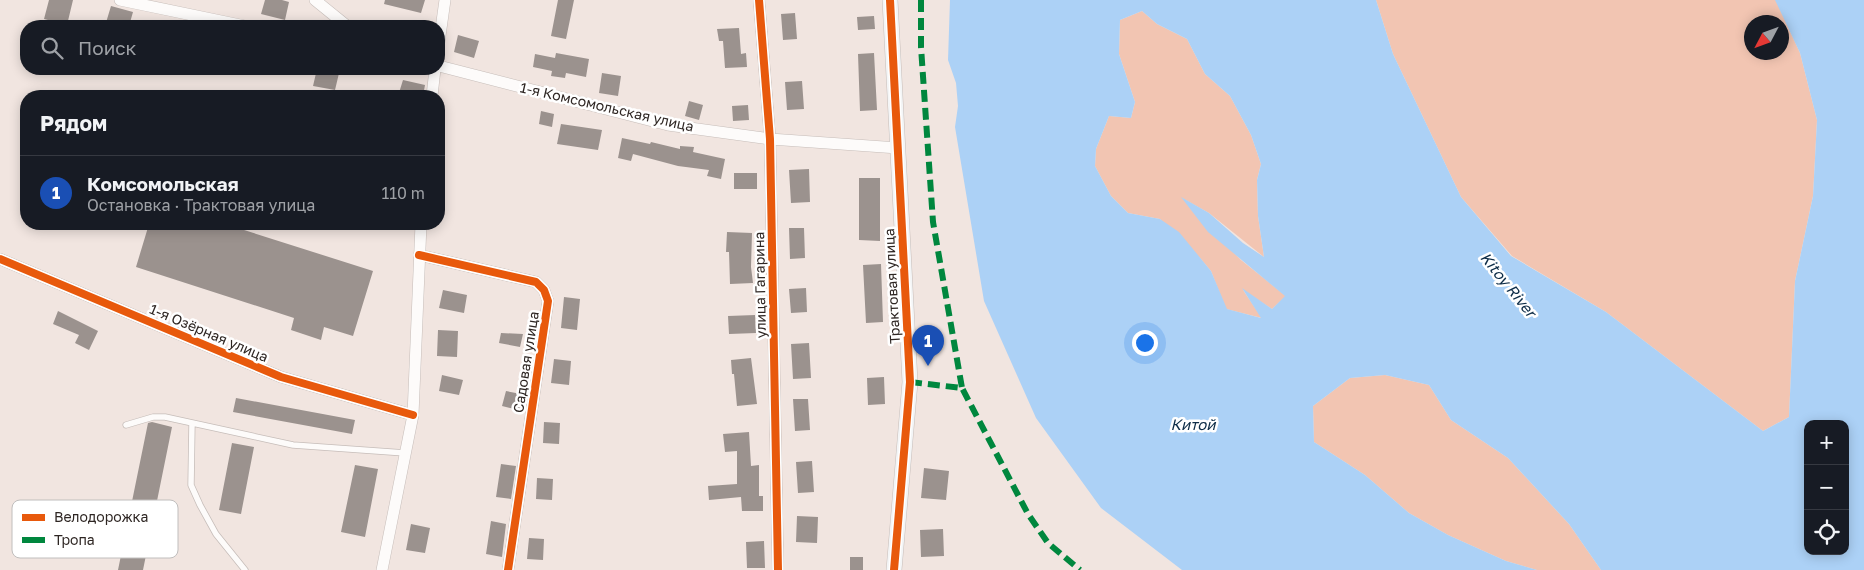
<!DOCTYPE html>
<html lang="ru">
<meta charset="utf-8">
<style>
body{margin:0;font-family:"Golos Text",sans-serif;background:#20242c;color:#f1f3f6}
.controls{position:absolute;right:15px;bottom:15px;display:grid;overflow:hidden;border-radius:10px;box-shadow:0 2px 12px #0003}
.controls button{width:45px;height:45px;display:grid;place-items:center;padding:0;border:0;border-bottom:1px solid #363941;background:#171b24;color:#f1f3f6;font:25px sans-serif}
.compass{position:absolute;left:1744px;top:15px;width:45px;height:45px;border-radius:50%;background:#171b24;box-shadow:0 2px 12px #0003;rotate:229deg}
.you{position:absolute;left:1144px;top:342px;width:18px;height:18px;margin:-12px;border:4px solid #fff;border-radius:50%;background:#1a73e8;box-shadow:0 0 0 8px #1a73e833}
.badge{display:grid;place-items:center;width:32px;height:32px;border-radius:50%;background:#2563eb;color:#fff;font-size:16px;font-weight:700}
.pin{position:absolute;translate:-50% -41px;filter:drop-shadow(0 1px 2px #0008)}
.pin::after{content:'';position:absolute;top:26px;width:18px;height:15px;background:inherit;clip-path:polygon(0 0,100% 0,50% 100%)}
.list{margin:0;padding:0;list-style:none}
h2{display:flex;justify-content:space-between;align-items:center;height:65px;margin:0;padding:0 20px;font-size:21px}
h2 small{font-size:16px;font-weight:400;color:#9ea1a6}
.list li{display:grid;grid-template-columns:32px 1fr auto;gap:15px;align-items:center;box-sizing:border-box;height:75px;padding:0 20px;border-top:1px solid #363941}
.list b{display:block;font-size:19px;white-space:nowrap}
.list p{margin:0;font-size:16px;white-space:nowrap;color:#9ea1a6}
.list em{font-size:16px;font-style:normal;color:#9ea1a6}
.icon{flex:none;width:28px;height:28px;fill:none;stroke:currentColor;stroke-width:2;stroke-linecap:round;stroke-linejoin:round}
.map{position:relative;flex:none;width:1864px;height:570px;overflow:hidden}
.search{position:absolute;background:#171b24;box-shadow:0 2px 12px #0003;left:20px;top:20px;width:425px;height:55px;display:flex;align-items:center;gap:12px;box-sizing:border-box;padding:0 18px;border-radius:20px;color:#9ea1a6;font-size:19px}
.panel{position:absolute;background:#171b24;box-shadow:0 2px 12px #0003;left:20px;top:90px;width:425px;height:140px;border-radius:20px}
.map>svg:first-child{display:block}
.green{fill:#f2c5b2;fill-rule:evenodd}
.water{fill:#acd1f6;fill-rule:evenodd}
.building{fill:#9b928e}
.lines{fill:none;stroke-linecap:round;stroke-linejoin:round}
.lane-casing{stroke:#c6bdb9;stroke-width:7}
.street-casing{stroke:#c6bdb9;stroke-width:12}
.secondary-casing{stroke:#c6bdb9;stroke-width:16}
.lane{stroke:#fdfbfa;stroke-width:5.5}
.street{stroke:#fdfbfa;stroke-width:11}
.secondary{stroke:#f4f5f6;stroke-width:15}
.quiet{stroke:#00873e;stroke-width:6;stroke-dasharray:12 6;stroke-linecap:butt}
.cycleway-casing{stroke:#fff;stroke-width:11}
.cycleway{stroke:#e8590c;stroke-width:8}
.labels{text-anchor:middle;stroke-width:5;stroke-linejoin:round;paint-order:stroke}
.street-label{font-size:14px;fill:#2e2623;stroke:#fff}
.water-label{font-size:15px;font-style:italic;fill:#0d2c47;stroke:#fff}
.key{fill:#fff;stroke:#c0bebd;stroke-width:1}
.key-label{font-size:14px;fill:#2e2623}
</style>
<div class="map">
<svg width="1864" height="570" viewBox="0 0 1864 570">
<rect width="100%" height="100%" fill="#f1e5e0"/>
<path class="green" d="M1376,0H1776L1800,53L1817,120L1813,196L1795,281L1789,417L1763,431L1606,312L1512,256L1461,197L1393,54ZM1752,22H1782V52H1752Z
M1142,11L1157,24L1187,39L1205,74L1230,96L1251,135L1261,164L1257,180L1258,216L1264,257L1209,213L1182,198L1241,260L1286,296L1272,309L1243,290L1262,318L1226,309L1211,271L1200,258L1160,219L1128,213L1111,196L1095,166L1096,149L1109,116L1131,118L1135,102L1119,54L1120,20Z
M1385,375L1429,385L1451,420L1508,458L1569,524L1601,570H1537L1506,561L1448,535L1409,513L1365,475L1314,442L1313,406L1350,378Z"/>
<path class="water" d="M950,0H1376L1393,54L1461,197L1511,256L1606,312L1763,431L1789,417L1795,281L1813,196L1817,120L1800,53L1775,0H1864V570H1601L1569,524L1508,458L1451,420L1429,385L1385,375L1350,378L1313,406L1314,442L1365,475L1409,513L1448,535L1506,561L1537,570H1182L1101,508L1036,418L984,301L955,127L958,106L956,83L948,60ZM1142,11L1157,24L1187,39L1205,74L1230,96L1251,135L1261,164L1257,180L1258,216L1264,257L1243,243L1209,213L1181,197L1208,232L1285,296L1272,309L1242,288L1261,318L1227,309L1211,271L1179,232L1160,219L1128,213L1111,196L1095,166L1096,149L1109,116L1131,118L1135,102L1119,54L1120,20ZM1808,424H1845V551H1808Z"/>
<path class="building" d="M49,0H73L67,25L44,19Z
M265,0H282L289,2L285,20L261,14Z
M385,0H425L421,13L384,4Z
M558,0H574L566,39L551,36Z
M111,6L133,12L129,26H105Z
M795,13L797,39L783,40L781,14Z
M874,16L875,29L858,30L857,17Z
M739,28L741,54L746,53L747,67L725,68L723,41H719L717,29Z
M458,35L479,41L474,58L454,52Z
M556,53L589,59L586,77L566,73L565,78L551,76L552,71L533,67L535,54L555,58Z
M874,53L877,110L860,111L858,54Z
M317,69H340L335,90L313,86Z
M602,73L621,76L618,96L599,93Z
M403,80L425,85L423,96H398Z
M802,81L804,109L787,110L785,82Z
M689,101L703,105L699,120L685,116Z
M748,105L749,120L733,121L732,106Z
M541,111L554,114L552,127L539,124Z
M561,124L602,130L598,150L557,144Z
M622,138L650,144L651,142L680,149V146L694,147L693,152L725,159L721,179L707,176L709,170L678,166L633,154L631,161L618,158Z
M809,169L810,202L791,203L789,170Z
M734,173H757V189H734Z
M859,178H880V241L859,240Z
M149,224H225L373,271L353,336L324,327L321,340L291,330L294,318L136,267Z
M789,228H804L805,258L790,259Z
M727,232L752,233L751,267L753,283L730,284L729,252H726Z
M881,264L883,322L866,323L863,265Z
M806,288L807,312L791,313L789,289Z
M443,290L467,295L464,313L439,308Z
M564,297L580,299L577,330L561,328Z
M58,311L98,331L89,350L75,343L79,335L53,324Z
M755,315L756,333L729,334L728,316Z
M438,330L458,331L457,357L437,356Z
M501,333L523,334L520,347L499,343Z
M809,343L811,378L793,379L791,344Z
M751,358L757,404L737,406L734,374H732L731,360Z
M554,359L571,361L569,385L551,383Z
M442,375L463,380L459,395L439,391Z
M884,377L885,404L868,405L867,378Z
M506,391L526,395L523,411L502,406Z
M236,398L355,420L352,434L233,412Z
M793,399H808L810,430L795,431Z
M152,422L172,427L143,570H118L148,423Z
M544,422L560,423L559,444L543,443Z
M749,432L751,466L759,465V496H763V511H742L741,497L709,500L708,486L737,484V451L725,452L723,434Z
M232,443L254,447L241,514L219,510Z
M812,461L814,492L798,493L796,462Z
M501,464L516,466L511,499L496,497Z
M355,465L378,469L365,537L341,532Z
M924,468L949,471L946,500L921,498Z
M537,478L553,479L552,500L536,499Z
M797,516L818,517L817,543L796,542Z
M491,521L506,524L502,557L486,554Z
M411,524L430,528L425,553L406,550Z
M943,529L944,556L921,557L920,530Z
M529,538L544,539L543,560L527,559Z
M764,541L765,568H747L746,542Z
M850,557H863V570H850Z"/>
<g class="lines">
<g class="lane-casing">
<path id="lane" d="M192,423L191,485L200,505L216,534L245,570
M126,425L153,417H165L293,445L405,453"/>
</g>
<g class="street-casing">
<path id="street" d="M120,0L245,26
M315,0L347,26
M759,0L770,139L778,570
M439,43L445,0
M439,66L668,125L770,139L898,148
M432,96L435,69
M419,255L536,282L544,290L548,301L508,570
M0,259L281,377L413,415
M382,570L413,415L421,224"/>
</g>
<g class="secondary-casing">
<path id="secondary" d="M890,0L910,382L894,570"/>
</g>
<use href="#lane" class="lane"/>
<use href="#street" class="street"/>
<use href="#secondary" class="secondary"/>
<path class="quiet" d="M921,0V47L933,222L962,388
M910,382L962,388L1028,514L1048,543L1080,570"/>
<g class="cycleway-casing">
<path id="cycleway" d="M759,0L770,139L778,570
M890,0L910,382L894,570
M419,255L536,282L544,290L548,301L508,570
M0,259L281,377L413,415"/>
</g>
<use href="#cycleway" class="cycleway"/>
</g>
<g class="labels">
<g class="street-label">
<text transform="translate(607 107) rotate(13)" y="5">1-я Комсомольская улица</text>
<text transform="translate(760 285) rotate(-91)" y="5">улица Гагарина</text>
<text transform="translate(892 286) rotate(-93)" y="5">Трактовая улица</text>
<text transform="translate(209 333) rotate(23)" y="5">1-я Озёрная улица</text>
<text transform="translate(526 362) rotate(-81)" y="5">Садовая улица</text>
</g>
<g class="water-label">
<text transform="translate(1508 285) rotate(51)" y="5">Kitoy River</text>
<text x="1193" y="430">Китой</text>
</g>
</g>
<rect x="12" y="500" width="166" height="58" rx="8" class="key"/>
<rect x="22" y="514" width="23" height="7" fill="#e8590c"/>
<rect x="22" y="537" width="23" height="6" fill="#00873e"/>
<g class="key-label">
<text x="54" y="522">Велодорожка</text>
<text x="54" y="545">Тропа</text>
</g>
</svg>
<div class="controls">
<button>+</button>
<button>−</button>
<button><svg class="icon" aria-label="locate" viewBox="0 0 24 24"><circle cx="12" cy="12" r="6"/><path d="M12 2v4M12 18v4M2 12h4M18 12h4"/></svg></button>
</div>
<svg class="compass" viewBox="-18 -18 36 36"><path d="M0-13l5 13h-10z" fill="#e53935"/><path d="M0 13l5-13h-10z" fill="#9ea1a6"/></svg>
<div class="you"></div>
<div class="pin badge" style="left:928px;top:366px;background:#1a4fb4">1</div>
<div class="search"><svg class="icon" aria-label="search" viewBox="0 0 24 24"><circle cx="10" cy="10" r="6"/><path d="M15 15l6 6"/></svg>Поиск</div>
<section class="panel">
<h2>Рядом<small></small></h2>
<ul class="list">
<li><span class="badge" style="background:#1a4fb4">1</span><div><b>Комсомольская</b><p>Остановка · Трактовая улица</p></div><em>110 m</em></li>
</ul>
</section>
</div>
